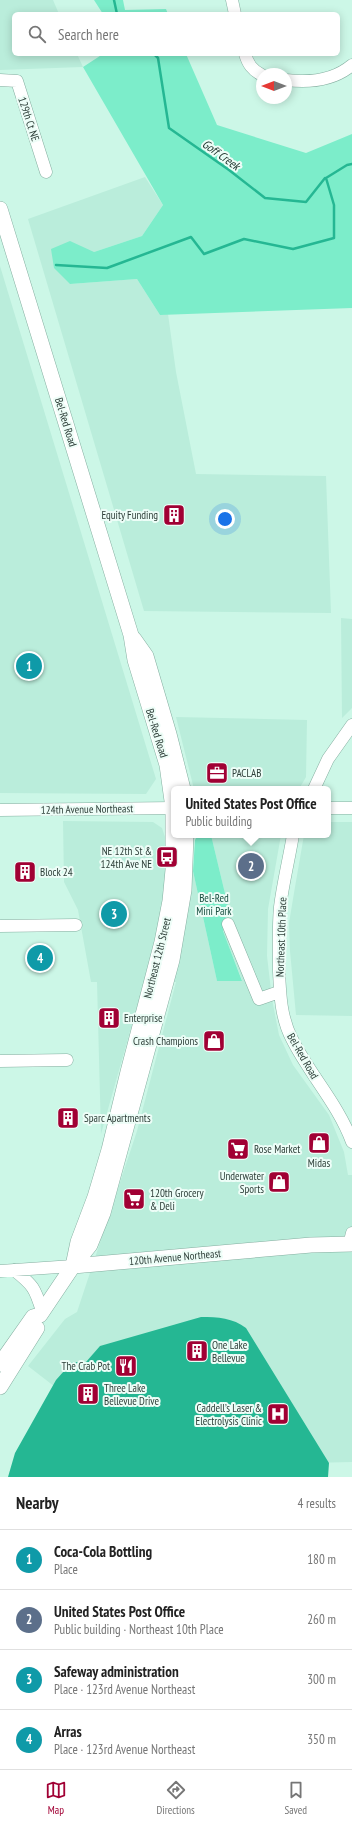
<!DOCTYPE html>
<meta charset="utf-8">
<style>
body{margin:0;font-family:"PT Sans Narrow",sans-serif;background:#f2f2f2;color:#222}
.compass{position:absolute;left:256px;top:68px;width:36px;height:36px;border-radius:50%;background:#fff;box-shadow:0 2px 10px #0003;rotate:270deg}
.you{position:absolute;left:225px;top:519px;width:14px;height:14px;margin:-10px;border:3px solid #fff;border-radius:50%;background:#1a73e8;box-shadow:0 0 0 6px #1a73e833}
.badge{display:grid;place-items:center;width:26px;height:26px;border-radius:50%;background:#a10034;color:#fff;font-size:13px;font-weight:700}
.pin{position:absolute;translate:-50% -50%;border:2px solid #fff;box-shadow:0 1px 4px #0006}
.popup{position:absolute;left:171px;top:786px;width:160px;height:52px;box-sizing:border-box;display:grid;place-content:center;border-radius:6px;background:#fff;filter:drop-shadow(0 1px 3px #0005);font-size:13px;white-space:nowrap;color:#767676}
.popup b{font-size:15px;color:#222}
.popup::after{content:'';position:absolute;left:50%;top:100%;margin-left:-8px;border:8px solid transparent;border-top-color:#fff}
.list{margin:0;padding:0;list-style:none}
h2{display:flex;justify-content:space-between;align-items:center;height:52px;margin:0;padding:0 16px;font-size:17px}
h2 small{font-size:13px;font-weight:400;color:#767676}
.list li{display:grid;grid-template-columns:26px 1fr auto;gap:12px;align-items:center;box-sizing:border-box;height:60px;padding:0 16px;border-top:1px solid #e0e0e0}
.list b{display:block;font-size:15px;white-space:nowrap}
.list p{margin:0;font-size:13px;white-space:nowrap;color:#767676}
.list em{font-size:13px;font-style:normal;color:#767676}
.icon{flex:none;width:22px;height:22px;fill:none;stroke:currentColor;stroke-width:2;stroke-linecap:round;stroke-linejoin:round}
.map{position:relative;flex:none;width:352px;height:1477px;overflow:hidden}
.search{position:absolute;background:#fff;box-shadow:0 2px 10px #0003;left:12px;right:12px;top:12px;height:44px;display:flex;align-items:center;gap:10px;box-sizing:border-box;padding:0 14px;border-radius:6px;color:#767676;font-size:15px}
.sheet{height:292px;background:#fff}
nav{display:flex;justify-content:space-around;align-items:center;box-sizing:border-box;height:56px;border-top:1px solid #e0e0e0;background:#fff;font-size:11px;color:#767676}
nav a{display:grid;justify-items:center;gap:2px}
nav .on{color:#a10034}
.map>svg:first-child{display:block}
.built{fill:#baeddb}
.green{fill:#7cedca}
.water{fill:#25b793}
.lines{fill:none;stroke-linecap:round;stroke-linejoin:round}
.stream{stroke:#25b793;stroke-width:2.5}
.minor-casing{stroke:#85aea0;stroke-width:13}
.major-casing{stroke:#85aea0;stroke-width:16}
.minor{stroke:#fff;stroke-width:12}
.major{stroke:#fff;stroke-width:15}
.labels{text-anchor:middle;stroke-width:4;stroke-linejoin:round;paint-order:stroke}
.street-label{font-size:11px;fill:#2d3e38;stroke:#edfdf7}
.poi-label{font-size:11px;fill:#2d3e38;stroke:#edfdf7;text-anchor:start}
.park-label{font-size:11px;fill:#174e3f;stroke:#edfdf7}
.water-label{font-size:12px;font-style:italic;fill:#182e27;stroke:#edfdf7}
</style>
<div class="map">
<svg width="352" height="1477" viewBox="0 0 352 1477">
<rect width="100%" height="100%" fill="#ccf7e7"/>
<path class="built" d="M0,0H53L59,14H14V54H77L83,67L0,70Z
M145,177L163,205L142,236L94,252L70,284L137,279L160,315L168,314L176,372L196,474L326,476L331,613L144,611L28,219Z
M0,266L156,779L146,794L0,793Z
M341,618L352,619V708L342,718Z
M176,717L307,720L306,777L299,789H194Z
M63,821L153,822L162,828L166,840V870L193,871L217,981L242,980L223,931L228,906L211,835H281L268,909L267,956L272,999L279,1035L293,1065L329,1115L344,1152L348,1175H352V1462L267,1464L108,1428L28,1366L65,1319L77,1312L137,1131L176,982H144L101,1134L97,982H91L78,910L64,882Z
M328,822H352V1016L296,1015L290,951L289,923L295,887L304,835H328Z"/>
<path class="green" d="M94,0H123L125,10L166,9L168,14H103Z
M103,54H186L217,125L306,153L352,134V308L160,315L137,279L70,284L54,268L51,249L70,241L94,252L142,236L163,205L83,67Z
M198,835H211L228,906L223,931L242,981H217L193,871L195,840Z"/>
<path class="water" d="M201,1317C218,1317 233,1318 246,1328L329,1463L328,1477H8L15,1453L56,1380L72,1362H86L100,1346Z"/>
<g class="lines">
<path class="stream" d="M114,0L117,14
M154,54L158,58L169,128L229,170L265,198L306,202L325,178
M56,265L107,268L191,237L204,254L244,239L293,249L334,238V205L326,178L347,165L352,164"/>
<g class="minor-casing">
<path id="minor" d="M232,0L235,14
M245,54C248,64 252,70 262,75
M0,80L17,81L46,172
M286,80C310,83 333,81 352,65
M314,789L328,759L352,725
M328,808H352
M0,810L174,808
M293,835C289,859 283,883 280,907C278,928 279,950 279,971C280,995 281,1018 292,1039C310,1075 338,1104 352,1142
M228,924L259,999L279,992
M0,926L76,925
M0,1061L67,1060
M349,1245L352,1233
M14,1270C33,1285 35,1288 42,1311
M0,1271L73,1266"/>
</g>
<g class="major-casing">
<path id="major" d="M0,209L131,635L135,660L167,765L173,808V870L170,901L162,942L128,1072L109,1150L95,1197L78,1242L73,1266
M134,639L146,656L169,734L183,789
M73,1266L311,1245L352,1244
M0,1364L33,1317L40,1315L73,1266L90,1245L103,1213L172,960L184,890L186,835
M0,1387L37,1328"/>
</g>
<use href="#minor" class="minor"/>
<use href="#major" class="major"/>
</g>
<defs>
<g id="building-square" transform="scale(1.15)"><rect x="-9" y="-9" width="18" height="18" rx="4" fill="#a10034" stroke="#edfdf7"/><path d="M-4-6H4V6H1V3H-1V6H-4ZM-2.5-4.3h1.7v1.8h-1.7ZM.8-4.3h1.7v1.8H.8ZM-2.5-1h1.7V.8h-1.7ZM.8-1h1.7V.8H.8Z" fill="#fff"/></g>
<g id="office-square" transform="scale(1.15)"><rect x="-9" y="-9" width="18" height="18" rx="4" fill="#a10034" stroke="#edfdf7"/><path d="M-6-3h4V-5.5h4V-3h4V5H-6ZM-1-4.5V-3h2v-1.5ZM-6 0V1H6V0Z" fill="#fff"/></g>
<g id="bus-square" transform="scale(1.15)"><rect x="-9" y="-9" width="18" height="18" rx="4" fill="#a10034" stroke="#edfdf7"/><path d="M-5-6H5V4H4V6H2V4H-2V6H-4V4H-5ZM-3.5-4V0h7V-4ZM-3.5 1.2v1.5H-2V1.2ZM2 1.2v1.5H3.5V1.2Z" fill="#fff"/></g>
<g id="shop-square" transform="scale(1.15)"><rect x="-9" y="-9" width="18" height="18" rx="4" fill="#a10034" stroke="#edfdf7"/><path d="M-5-2.5h2.3a2.7 3.5 0 0 1 5.4 0H5L5.5 6h-11ZM-1.5-2.5h3a1.5 2.3 0 0 0-3 0Z" fill="#fff"/></g>
<g id="supermarket-square" transform="scale(1.15)"><rect x="-9" y="-9" width="18" height="18" rx="4" fill="#a10034" stroke="#edfdf7"/><path d="M-6-5.5h2.5l.6 2H6L4.5 2H-2.5L-4.4-4H-6ZM-1.5 3.2a1.3 1.3 0 1 0 .1 0ZM3 3.2a1.3 1.3 0 1 0 .1 0Z" fill="#fff"/></g>
<g id="restaurant-square" transform="scale(1.15)"><rect x="-9" y="-9" width="18" height="18" rx="4" fill="#a10034" stroke="#edfdf7"/><path d="M-5-6h1v4h1v-4h1v4h1v-4h1v5L-1.5 .5V6h-2V.5L-5-1ZM5-6V6H3V1.5H1.5Q1.5-4 5-6Z" fill="#fff"/></g>
<g id="hospital-square" transform="scale(1.15)"><rect x="-9" y="-9" width="18" height="18" rx="4" fill="#a10034" stroke="#edfdf7"/><path d="M-5-5h3v3.5h4V-5h3V5h-3V1.5h-4V5h-3Z" fill="#fff"/></g>
</defs>
<g fill-rule="evenodd">
<use href="#building-square" x="174" y="515"/>
<use href="#office-square" x="217" y="773"/>
<use href="#bus-square" x="167" y="857"/>
<use href="#building-square" x="25" y="872"/>
<use href="#building-square" x="109" y="1018"/>
<use href="#shop-square" x="214" y="1041"/>
<use href="#building-square" x="68" y="1118"/>
<use href="#shop-square" x="319" y="1143"/>
<use href="#supermarket-square" x="238" y="1149"/>
<use href="#shop-square" x="279" y="1182"/>
<use href="#supermarket-square" x="134" y="1199"/>
<use href="#building-square" x="197" y="1351"/>
<use href="#restaurant-square" x="126" y="1366"/>
<use href="#building-square" x="88" y="1394"/>
<use href="#hospital-square" x="278" y="1414"/>
</g>
<g class="labels">
<g class="street-label">
<text transform="translate(29 119) rotate(72)" y="4">129th Ct NE</text>
<text transform="translate(66 422) rotate(73)" y="4">Bel-Red Road</text>
<text transform="translate(157 733) rotate(73)" y="4">Bel-Red Road</text>
<text transform="translate(87 809) rotate(-1)" y="4">124th Avenue Northeast</text>
<text transform="translate(281 937) rotate(-88)" y="4">Northeast 10th Place</text>
<text transform="translate(157 958) rotate(-76)" y="4">Northeast 12th Street</text>
<text transform="translate(303 1056) rotate(60)" y="4">Bel-Red Road</text>
<text transform="translate(175 1257) rotate(-5)" y="4">120th Avenue Northeast</text>
</g>
<g class="poi-label">
<text x="158" y="519" text-anchor="end">Equity Funding</text>
<text x="232" y="777">PACLAB</text>
<text x="152" y="855" text-anchor="end">NE 12th St &amp;<tspan x="152" dy="13">124th Ave NE</tspan></text>
<text x="40" y="876">Block 24</text>
<text x="124" y="1022">Enterprise</text>
<text x="198" y="1045" text-anchor="end">Crash Champions</text>
<text x="84" y="1122">Sparc Apartments</text>
<text x="254" y="1153">Rose Market</text>
<text x="319" y="1167" text-anchor="middle">Midas</text>
<text x="264" y="1180" text-anchor="end">Underwater<tspan x="264" dy="13">Sports</tspan></text>
<text x="150" y="1197">120th Grocery<tspan x="150" dy="13">&amp; Deli</tspan></text>
<text x="212" y="1349">One Lake<tspan x="212" dy="13">Bellevue</tspan></text>
<text x="110" y="1370" text-anchor="end">The Crab Pot</text>
<text x="104" y="1392">Three Lake<tspan x="104" dy="13">Bellevue Drive</tspan></text>
<text x="262" y="1412" text-anchor="end">Caddell’s Laser &amp;<tspan x="262" dy="13">Electrolysis Clinic</tspan></text>
</g>
<g class="park-label">
<text x="214" y="902">Bel-Red<tspan x="214" dy="13">Mini Park</tspan></text>
</g>
<g class="water-label">
<text transform="translate(221 155) rotate(36)" y="4">Goff Creek</text>
</g>
</g>
</svg>
<svg class="compass" viewBox="-18 -18 36 36"><path d="M0-13l5 13h-10z" fill="#e53935"/><path d="M0 13l5-13h-10z" fill="#767676"/></svg>
<div class="you"></div>
<div class="pin badge" style="left:29px;top:666px;background:#0f9aa8">1</div>
<div class="pin badge" style="left:251px;top:866px;background:#5c6f8a">2</div>
<div class="popup"><b>United States Post Office</b>Public building</div>
<div class="pin badge" style="left:114px;top:914px;background:#0f9aa8">3</div>
<div class="pin badge" style="left:40px;top:958px;background:#0f9aa8">4</div>
<div class="search"><svg class="icon" aria-label="search" viewBox="0 0 24 24"><circle cx="10" cy="10" r="6"/><path d="M15 15l6 6"/></svg>Search here</div>
</div>
<section class="sheet">
<h2>Nearby<small>4 results</small></h2>
<ul class="list">
<li><span class="badge" style="background:#0f9aa8">1</span><div><b>Coca-Cola Bottling</b><p>Place</p></div><em>180 m</em></li>
<li><span class="badge" style="background:#5c6f8a">2</span><div><b>United States Post Office</b><p>Public building · Northeast 10th Place</p></div><em>260 m</em></li>
<li><span class="badge" style="background:#0f9aa8">3</span><div><b>Safeway administration</b><p>Place · 123rd Avenue Northeast</p></div><em>300 m</em></li>
<li><span class="badge" style="background:#0f9aa8">4</span><div><b>Arras</b><p>Place · 123rd Avenue Northeast</p></div><em>350 m</em></li>
</ul>
</section>
<nav>
<a class="on"><svg class="icon" aria-label="map" viewBox="0 0 24 24"><path d="M3 6l6-2 6 2 6-2v14l-6 2-6-2-6 2zM9 4v14M15 6v14"/></svg>Map</a>
<a><svg class="icon" aria-label="directions" viewBox="0 0 24 24"><path d="M12 3l9 9-9 9-9-9zM9 14v-3h6M13 9l2 2-2 2"/></svg>Directions</a>
<a><svg class="icon" aria-label="saved" viewBox="0 0 24 24"><path d="M7 4h10v16l-5-4-5 4z"/></svg>Saved</a>
</nav>
